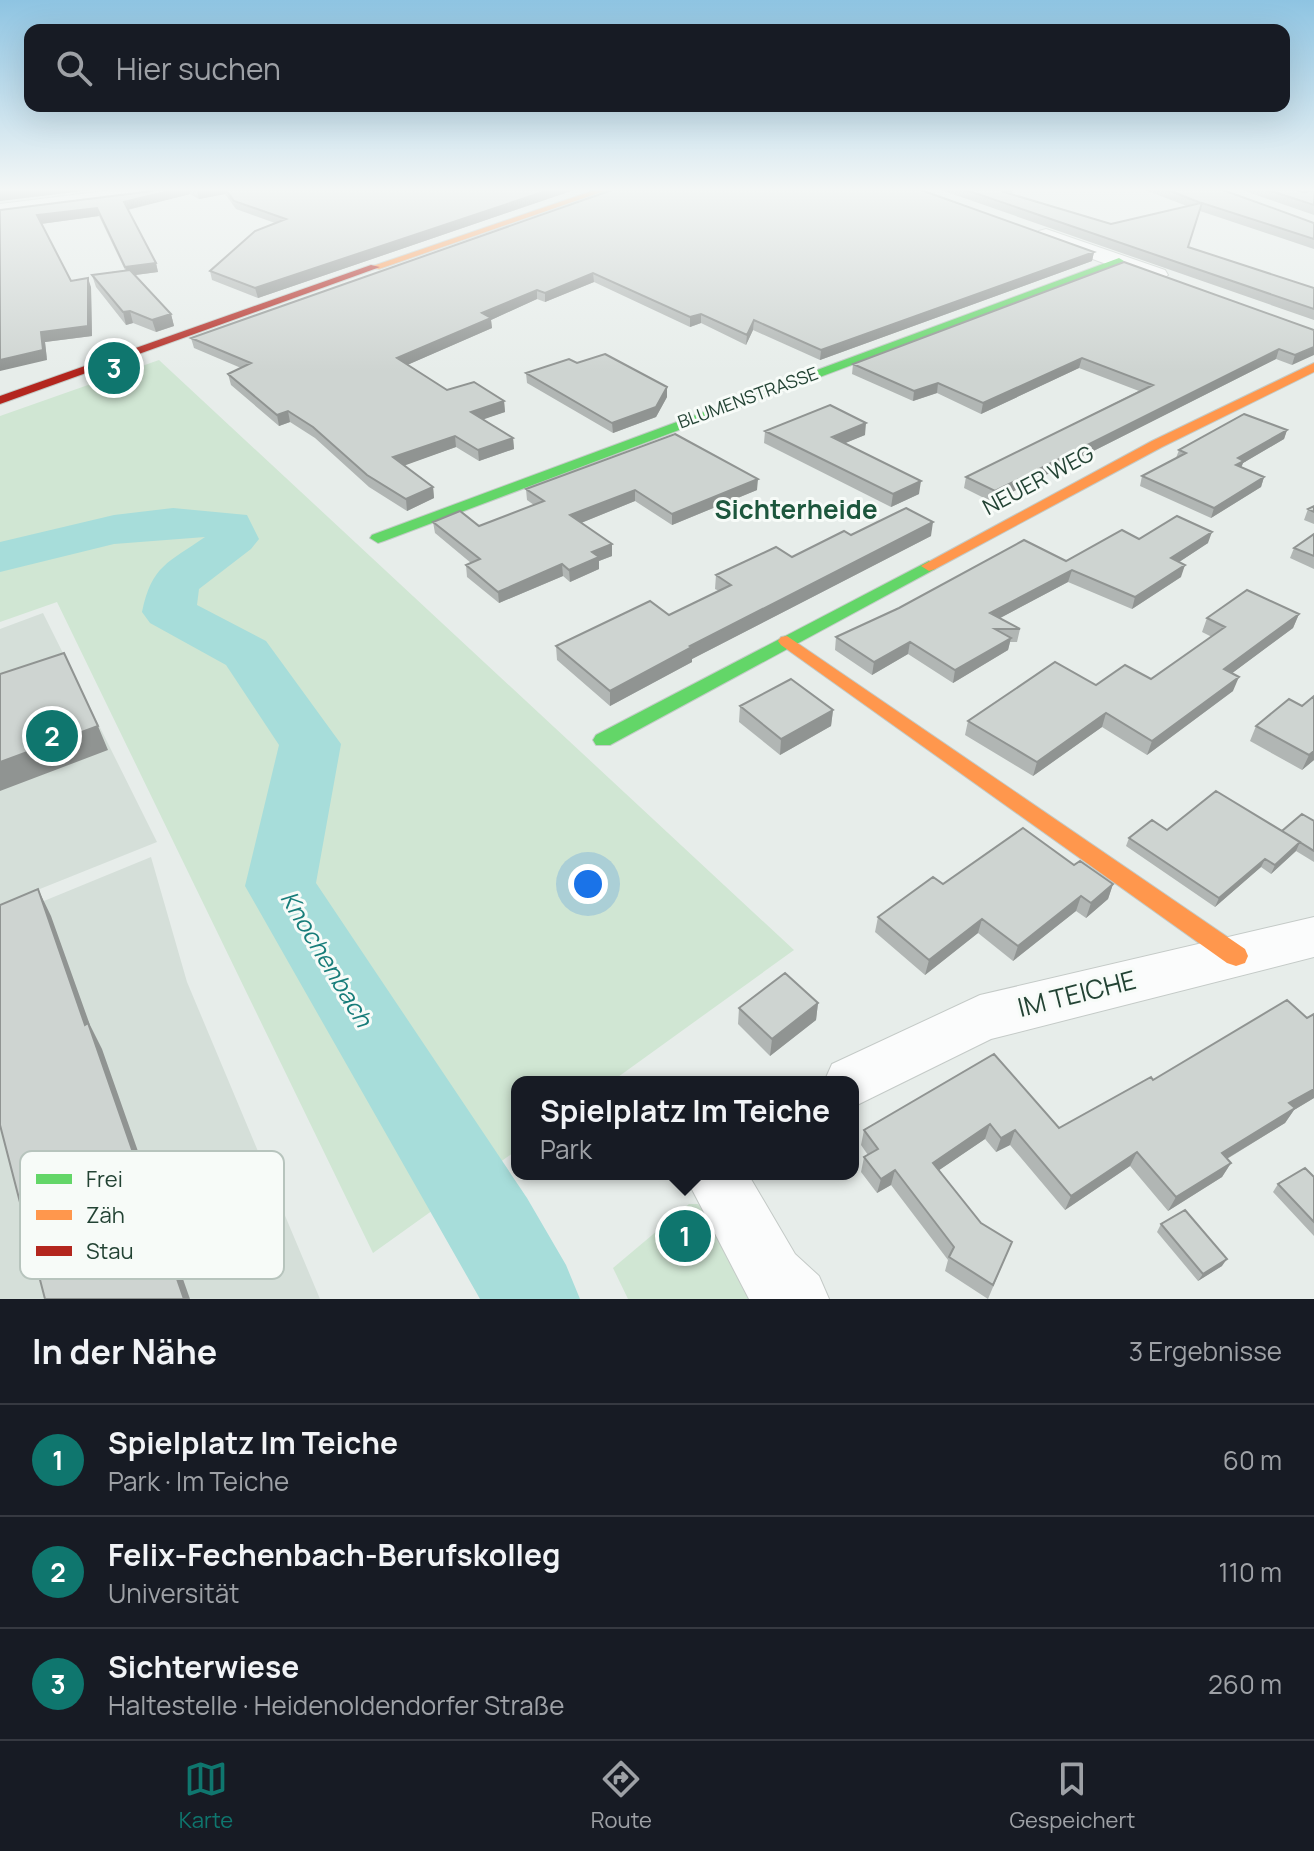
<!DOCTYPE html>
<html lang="de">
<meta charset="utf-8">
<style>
body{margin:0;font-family:Manrope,sans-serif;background:#20242c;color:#f1f3f6}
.you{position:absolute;left:588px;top:884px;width:28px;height:28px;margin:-20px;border:6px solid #fff;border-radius:50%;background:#1a73e8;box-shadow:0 0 0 12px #1a73e833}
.badge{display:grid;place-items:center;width:52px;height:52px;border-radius:50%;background:#0f766e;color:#fff;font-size:26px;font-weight:700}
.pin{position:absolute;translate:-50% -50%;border:4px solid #fff;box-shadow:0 2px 8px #0006}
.popup{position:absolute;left:511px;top:1076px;width:348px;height:104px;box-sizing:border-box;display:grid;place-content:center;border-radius:16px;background:#171b24;filter:drop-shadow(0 2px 6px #0005);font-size:26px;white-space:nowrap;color:#9ea1a6}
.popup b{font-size:30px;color:#f1f3f6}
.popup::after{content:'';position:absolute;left:50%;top:100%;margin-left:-16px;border:16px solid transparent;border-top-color:#171b24}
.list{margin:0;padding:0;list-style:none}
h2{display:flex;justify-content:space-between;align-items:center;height:104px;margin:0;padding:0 32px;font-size:34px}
h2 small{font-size:26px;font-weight:400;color:#9ea1a6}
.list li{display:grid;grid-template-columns:52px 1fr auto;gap:24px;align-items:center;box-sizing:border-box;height:112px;padding:0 32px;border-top:2px solid #363941}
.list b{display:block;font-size:30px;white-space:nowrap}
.list p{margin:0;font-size:26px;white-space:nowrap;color:#9ea1a6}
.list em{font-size:26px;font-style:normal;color:#9ea1a6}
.icon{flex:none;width:44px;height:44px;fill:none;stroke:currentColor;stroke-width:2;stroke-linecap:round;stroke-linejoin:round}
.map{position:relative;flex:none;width:1314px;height:1299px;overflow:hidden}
.search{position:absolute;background:#171b24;box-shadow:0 8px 32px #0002;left:24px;right:24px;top:24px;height:88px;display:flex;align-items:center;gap:20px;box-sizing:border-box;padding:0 28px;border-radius:16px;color:#9ea1a6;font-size:30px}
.sheet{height:440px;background:#171b24}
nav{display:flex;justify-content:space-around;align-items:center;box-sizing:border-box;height:112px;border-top:2px solid #363941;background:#171b24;font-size:22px;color:#9ea1a6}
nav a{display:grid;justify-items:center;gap:4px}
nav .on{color:#0f766e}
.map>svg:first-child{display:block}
.built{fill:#d5dfd9}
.green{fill:#d0e6d3}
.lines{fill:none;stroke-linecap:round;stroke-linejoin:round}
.river{fill:#a7ddda;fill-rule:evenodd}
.street-casing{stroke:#c4cac7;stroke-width:2}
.fast-casing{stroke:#c3cbc7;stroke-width:2}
.slow-casing{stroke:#c3cbc7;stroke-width:2}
.jam-casing{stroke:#c3cbc7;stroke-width:2}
.street{fill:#fbfcfc;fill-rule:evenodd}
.fast{fill:#63d668;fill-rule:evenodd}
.slow{fill:#ff974d;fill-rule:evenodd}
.jam{fill:#b3261e;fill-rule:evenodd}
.wall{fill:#b1b6b4}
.shaded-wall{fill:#909492}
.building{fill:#ced4d1;stroke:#909492;stroke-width:2}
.labels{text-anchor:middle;stroke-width:6;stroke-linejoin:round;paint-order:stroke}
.far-street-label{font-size:18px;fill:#234334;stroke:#f7fbf8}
.street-label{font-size:22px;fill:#234334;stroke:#f7fbf8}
.water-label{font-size:24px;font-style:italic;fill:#187d7a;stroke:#f7fbf8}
.quarter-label{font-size:26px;font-weight:bold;fill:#1d573d;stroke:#f7fbf8}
.near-street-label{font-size:26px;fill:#234334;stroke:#f7fbf8}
.key{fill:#f7fbf8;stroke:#b7c4bd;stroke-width:2}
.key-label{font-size:22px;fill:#234334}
</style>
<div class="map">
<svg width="1314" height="1299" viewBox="0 0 1314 1299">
<rect width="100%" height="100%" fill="#e7edea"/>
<path class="built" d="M43,613L157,842L0,905V629Z
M151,857L187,982L320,1299H0V919Z"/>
<path class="green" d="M159,360L794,950L611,1082H517V1150L373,1253L57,602L0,622V416Z
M689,1204H698L752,1286L765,1299H628L613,1268Z"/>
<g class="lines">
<path class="river" d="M173,508L247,515L259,539L251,549L199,589L197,605L266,641L341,744L316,883L527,1198L566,1265L580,1299H480L245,886L279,745L226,665L150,623L142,612C152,565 168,563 205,537L114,544L0,572V542L114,515Z"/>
<g class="street-casing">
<path id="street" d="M113,190H163L154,196L0,216V204Z
M1046,229L1165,270L1168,275L1157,282L1149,280L1039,239L1036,235L1039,231Z
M1314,917V957L991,1039L853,1107V1082H824L832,1064L980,995Z
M684,1174H748L795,1254L819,1276L829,1299H749Z"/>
</g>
<g class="fast-casing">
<path id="fast" d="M1119,258L1124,261L1123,263L384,541L378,543L370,538L372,535Z
M929,561L937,566L935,569L610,745H596L593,740L596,735Z"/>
</g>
<g class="slow-casing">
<path id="slow" d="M595,190H607L379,269L370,267Z
M1314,363V372L1162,447L935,569L929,571L921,566L1152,441Z
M787,636L1245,949L1248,956L1245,963L1236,966L1227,963L781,645L778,641L781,637Z"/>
</g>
<g class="jam-casing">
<path id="jam" d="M371,265L380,267L0,404V396Z"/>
</g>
<use href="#street" class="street"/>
<use href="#fast" class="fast"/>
<use href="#slow" class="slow"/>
<use href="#jam" class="jam"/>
</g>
<path class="wall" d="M153,190H574L258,298L212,280L210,271L275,223L236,209L225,194L199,199L190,194L128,210L156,263L158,272L135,275L171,314L174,326L156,332L133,323L126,325L96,287L92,275L125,270L99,216L41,224L71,281L91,287L92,336L45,342L47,360L0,210L152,191Z
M921,190L1094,252L1092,261L820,360L753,330L746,345L701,323L690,327L594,282L545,302L537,299L491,320L492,328L407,365L447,390L504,401L505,412L483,419L513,438L514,449L479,461L456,447L404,465L433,487L434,498L407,511L369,487L315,438L290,422L279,426L231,385L228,374L241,368L194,348L191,338Z
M941,190H1013L1012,194L1111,224L1187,206L1145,190H1223L1314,223V249L1200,211L1188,247L1314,288V320Z
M1242,190H1297L1303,192L1314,191V215Z
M1314,330L1292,365L1276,359L992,502L964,488L966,477L1139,391L1079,368L981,414L937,393L913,401L852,374L853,364Z
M577,363L667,387V397L656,417L613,433L527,383L526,373Z
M1287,430L1284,439L1243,463L1241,468L1264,477L1261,487L1211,518L1140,486L1142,476L1176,458L1179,450Z
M765,431L865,435L845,443L919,494L891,507L764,443Z
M526,489L757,490L672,525L635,501L581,523L612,556L599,561V569L570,582L563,576L499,603L467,577L466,565L471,563L435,533L433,522L479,526L534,505L527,500Z
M1308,509L1314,512V524L1304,520Z
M1314,534V569L1290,558L1294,548Z
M851,535L931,536L692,659V662L610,706L557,660L556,646L669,615L719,591L715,589L716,575L792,557Z
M1139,539L1208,543L1179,562L1181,577L1132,609L1068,582L1000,618L1020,629L1017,642H1010L1008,650L953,683L908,654L872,675L835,650L836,637L1066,561Z
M1299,614L1293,628L1232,673L1233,691L1147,755L1102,727L1033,776L965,735L968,721L1096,685L1151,679L1212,637L1202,632L1207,618Z
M1289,699L1314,760L1302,770L1250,741L1256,726Z
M740,706L833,710L831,726L780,755L739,722Z
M1314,821V862L1296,851L1271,874L1261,867L1215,907L1126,846L1129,838L1167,830L1282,831Z
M1074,865L1113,884L1108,899L1086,918L1076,911L1013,961L978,933L925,975L875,932L878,917L943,884Z
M818,1003L816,1020L770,1056L738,1024L739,1008Z
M1314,1014V1098L1294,1110L1285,1123L1227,1159L1231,1163L1222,1177L1168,1211L1130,1166L1065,1210L1010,1145L996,1152L985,1139L939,1170L981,1223L1012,1242L988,1299L945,1271L948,1260L891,1185L877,1193L861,1172L864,1157L868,1155L861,1145L864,1130L994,1054L1059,1128L1153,1080Z
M1314,1177V1236L1273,1192L1278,1184Z
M1161,1224L1222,1266L1198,1281L1157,1232Z"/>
<path class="shaded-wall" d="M23,190H91L0,201V192Z
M174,190H189L190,194L126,210L124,202Z
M203,190H224L225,194L199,199L197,191Z
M549,190H574L258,298L255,288Z
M97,208L99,216L40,224L37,215Z
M1094,252L1092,261L820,360L821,350Z
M156,263L158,272L128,276L125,267Z
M593,273L594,282L545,302V293Z
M88,278L91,287L92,336L45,342L47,360L0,371V360L41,332Z
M537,290V299L491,320L492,328L398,369L397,358L482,313Z
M130,311L133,323L126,325L123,312Z
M171,314L174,326L156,332L152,320Z
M701,314V323L690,327V317Z
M754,320L753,330L746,345L747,335Z
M1314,347V355L1292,365L1295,355Z
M1279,349L1276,359L992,502L995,491Z
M1082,358L1079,368L981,414L983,403Z
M938,383L937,393L913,401L914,391Z
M667,387V397L656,417L613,433L612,423Z
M504,401L505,412L473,423L471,412Z
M288,411L290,422L279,426L277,415Z
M866,423L865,435L831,449L832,437Z
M1287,430L1284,439L1243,463L1240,470L1232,475L1238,458Z
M455,436L456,447L395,469L393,457Z
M513,438L514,449L479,461L478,450Z
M1264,477L1261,487L1211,518L1214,508Z
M758,479L757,490L672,525V514Z
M921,481L919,494L891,507L893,494Z
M433,487L434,498L407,511L406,499Z
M635,490V501L571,527L570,515Z
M933,522L931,536L692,659V662L610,706V691L690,646Z
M1212,532L1208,543L1167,570L1171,558Z
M612,544V556L599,561V569L570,582L569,570L592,552Z
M562,564L563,576L499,603L498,592Z
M1185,565L1181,577L1132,609L1135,597Z
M1072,570L1068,582L987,625L990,613Z
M1299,614L1293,628L1219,683L1224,669Z
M1011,638L1008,650L953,683L955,670Z
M910,642L908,654L872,675L874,662Z
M1239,677L1233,691L1147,755L1152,741Z
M833,710L831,726L780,755L781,739Z
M1106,713L1102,727L1033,776L1037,762Z
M98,726L108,750L0,791V762Z
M1314,751V760L1302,770L1309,755Z
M1300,842L1296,851L1271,874L1275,865Z
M1265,859L1261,867L1215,907L1219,898Z
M1113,884L1108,899L1086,918L1091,903Z
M38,889L51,916L90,1025L102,1049L190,1299H184L85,1025Z
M1081,896L1076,911L1013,961L1018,946Z
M982,919L978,933L925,975L929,960Z
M818,1003L816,1020L770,1056L772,1039Z
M1314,1089V1098L1294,1110L1285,1123L1213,1167L1222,1153L1289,1103Z
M990,1124L985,1139L929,1177L933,1163Z
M1015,1130L1010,1145L996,1152L1001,1138Z
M1137,1152L1130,1166L1065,1210L1071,1196Z
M1231,1163L1222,1177L1168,1211L1176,1197Z
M895,1170L891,1185L877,1193L881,1179Z
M1227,1259L1222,1266L1198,1281L1203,1274Z"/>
<path class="building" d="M0,190H23L0,192Z
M153,190H174L124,202L156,263L125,267L97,208L37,215L71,281L88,278V326L41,332L43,350L0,360V210L152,191Z
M226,190H549L255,288L210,271L255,231L286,219L234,201Z
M612,190H921L1094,252L821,350L754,320L747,335L701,314L690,317L593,273L545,293L537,290L482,313L491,318L397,358L447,390L474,382L504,401L471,412L513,438L478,450L455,436L393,457L433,487L406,499L367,475L313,427L288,411L277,415L228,374L251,363L191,338Z
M966,190H1013L1004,192L1111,224L1201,203L1168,190H1223L1314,223V239L1202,203L1188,247L1314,288V309Z
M1268,190H1297L1303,192L1314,191V205Z
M1124,262L1314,330V347L1295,355L1279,349L995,491L966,477L1153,385L1082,358L983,403L938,383L914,391L853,364Z
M130,270L171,314L152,320L130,311L123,312L92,275Z
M605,354L667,387L656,407L612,423L526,373L569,359L577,363Z
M830,405L866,423L832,437L921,481L893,494L765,431Z
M1244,414L1287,430L1238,458L1244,461L1236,465L1264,477L1214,508L1142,476L1186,453L1179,450Z
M675,434L758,479L672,514L635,490L570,515L612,544L592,552L599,557L569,570L562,564L498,592L466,565L480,559L433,522L460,511L479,526L544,501L526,489Z
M1314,506V512L1308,509Z
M906,508L933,522L690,646L692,647L610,691L556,646L650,601L669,615L731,585L716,575L776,547L792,557L844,531L851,535Z
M1177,516L1212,532L1171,558L1185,565L1135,597L1072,570L990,613L1020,629H995L1011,638L955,670L910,642L874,662L836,637L899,608L1024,540L1066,561L1122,530L1139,539Z
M1314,534V556L1294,548Z
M1247,590L1299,614L1224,669L1239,677L1152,741L1106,713L1037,762L968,721L1055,662L1096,685L1125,665L1151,679L1225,627L1207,618Z
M64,653L98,726L0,762V674Z
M791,679L833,710L781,739L740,706Z
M1314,696V751L1309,755L1256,726L1289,699L1302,706Z
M1216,791L1300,842L1275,865L1265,859L1219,898L1129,838L1152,820L1167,830Z
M1302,814L1314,821V851L1282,831Z
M1023,828L1074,865L1080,861L1113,884L1091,903L1081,896L1018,946L982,919L929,960L878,917L933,877L943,884Z
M38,889L85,1025L88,1023L184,1299H45L0,1125V905Z
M785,973L818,1003L772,1039L739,1008Z
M1287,1000L1307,1018L1314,1014V1089L1289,1103L1295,1108L1222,1153L1231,1163L1176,1197L1137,1152L1071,1196L1015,1130L1001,1138L990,1124L933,1163L981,1223L1012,1242L993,1285L949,1257L954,1247L895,1170L881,1179L864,1157L878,1149L864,1130L994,1054L1059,1128L1151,1077L1153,1080Z
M1305,1168L1314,1177V1222L1278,1184Z
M1185,1210L1227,1259L1203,1274L1161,1224Z"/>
<linearGradient id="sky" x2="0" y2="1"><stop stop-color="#8ec4e2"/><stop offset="0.51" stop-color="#f4f7f6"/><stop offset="1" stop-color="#f4f7f6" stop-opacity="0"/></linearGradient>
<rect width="1314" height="372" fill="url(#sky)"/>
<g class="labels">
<g class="far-street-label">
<text transform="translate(748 398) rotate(-20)" y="6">BLUMENSTRASSE</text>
</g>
<g class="street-label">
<text transform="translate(1038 480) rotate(-28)" y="8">NEUER WEG</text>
</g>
<g class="water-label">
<text transform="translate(326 959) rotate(59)" y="8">Knochenbach</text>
</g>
<g class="quarter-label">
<text x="796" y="519">Sichterheide</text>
</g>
<g class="near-street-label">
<text transform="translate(1077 994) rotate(-14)" y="9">IM TEICHE</text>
</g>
</g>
<rect x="20" y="1151" width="264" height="128" rx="12" class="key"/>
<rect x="36" y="1174" width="36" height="10" fill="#63d668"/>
<rect x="36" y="1210" width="36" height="10" fill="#ff974d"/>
<rect x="36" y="1246" width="36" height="10" fill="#b3261e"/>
<g class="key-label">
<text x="86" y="1187">Frei</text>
<text x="86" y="1223">Zäh</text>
<text x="86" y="1259">Stau</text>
</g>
</svg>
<div class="you"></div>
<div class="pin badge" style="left:685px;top:1236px">1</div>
<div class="popup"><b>Spielplatz Im Teiche</b>Park</div>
<div class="pin badge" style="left:52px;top:736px">2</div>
<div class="pin badge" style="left:114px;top:368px">3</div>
<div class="search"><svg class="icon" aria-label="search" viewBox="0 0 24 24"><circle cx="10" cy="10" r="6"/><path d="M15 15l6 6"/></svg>Hier suchen</div>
</div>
<section class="sheet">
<h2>In der Nähe<small>3 Ergebnisse</small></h2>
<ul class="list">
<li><span class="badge">1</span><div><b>Spielplatz Im Teiche</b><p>Park · Im Teiche</p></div><em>60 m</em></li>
<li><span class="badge">2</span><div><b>Felix-Fechenbach-Berufskolleg</b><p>Universität</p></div><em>110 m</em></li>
<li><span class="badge">3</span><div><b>Sichterwiese</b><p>Haltestelle · Heidenoldendorfer Straße</p></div><em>260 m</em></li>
</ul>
</section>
<nav>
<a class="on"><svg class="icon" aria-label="map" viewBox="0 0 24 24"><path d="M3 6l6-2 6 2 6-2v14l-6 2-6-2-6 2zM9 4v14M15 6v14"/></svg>Karte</a>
<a><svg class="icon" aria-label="directions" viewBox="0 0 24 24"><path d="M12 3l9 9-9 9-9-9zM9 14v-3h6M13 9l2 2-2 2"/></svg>Route</a>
<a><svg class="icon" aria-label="saved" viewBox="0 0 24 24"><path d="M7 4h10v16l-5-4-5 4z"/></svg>Gespeichert</a>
</nav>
